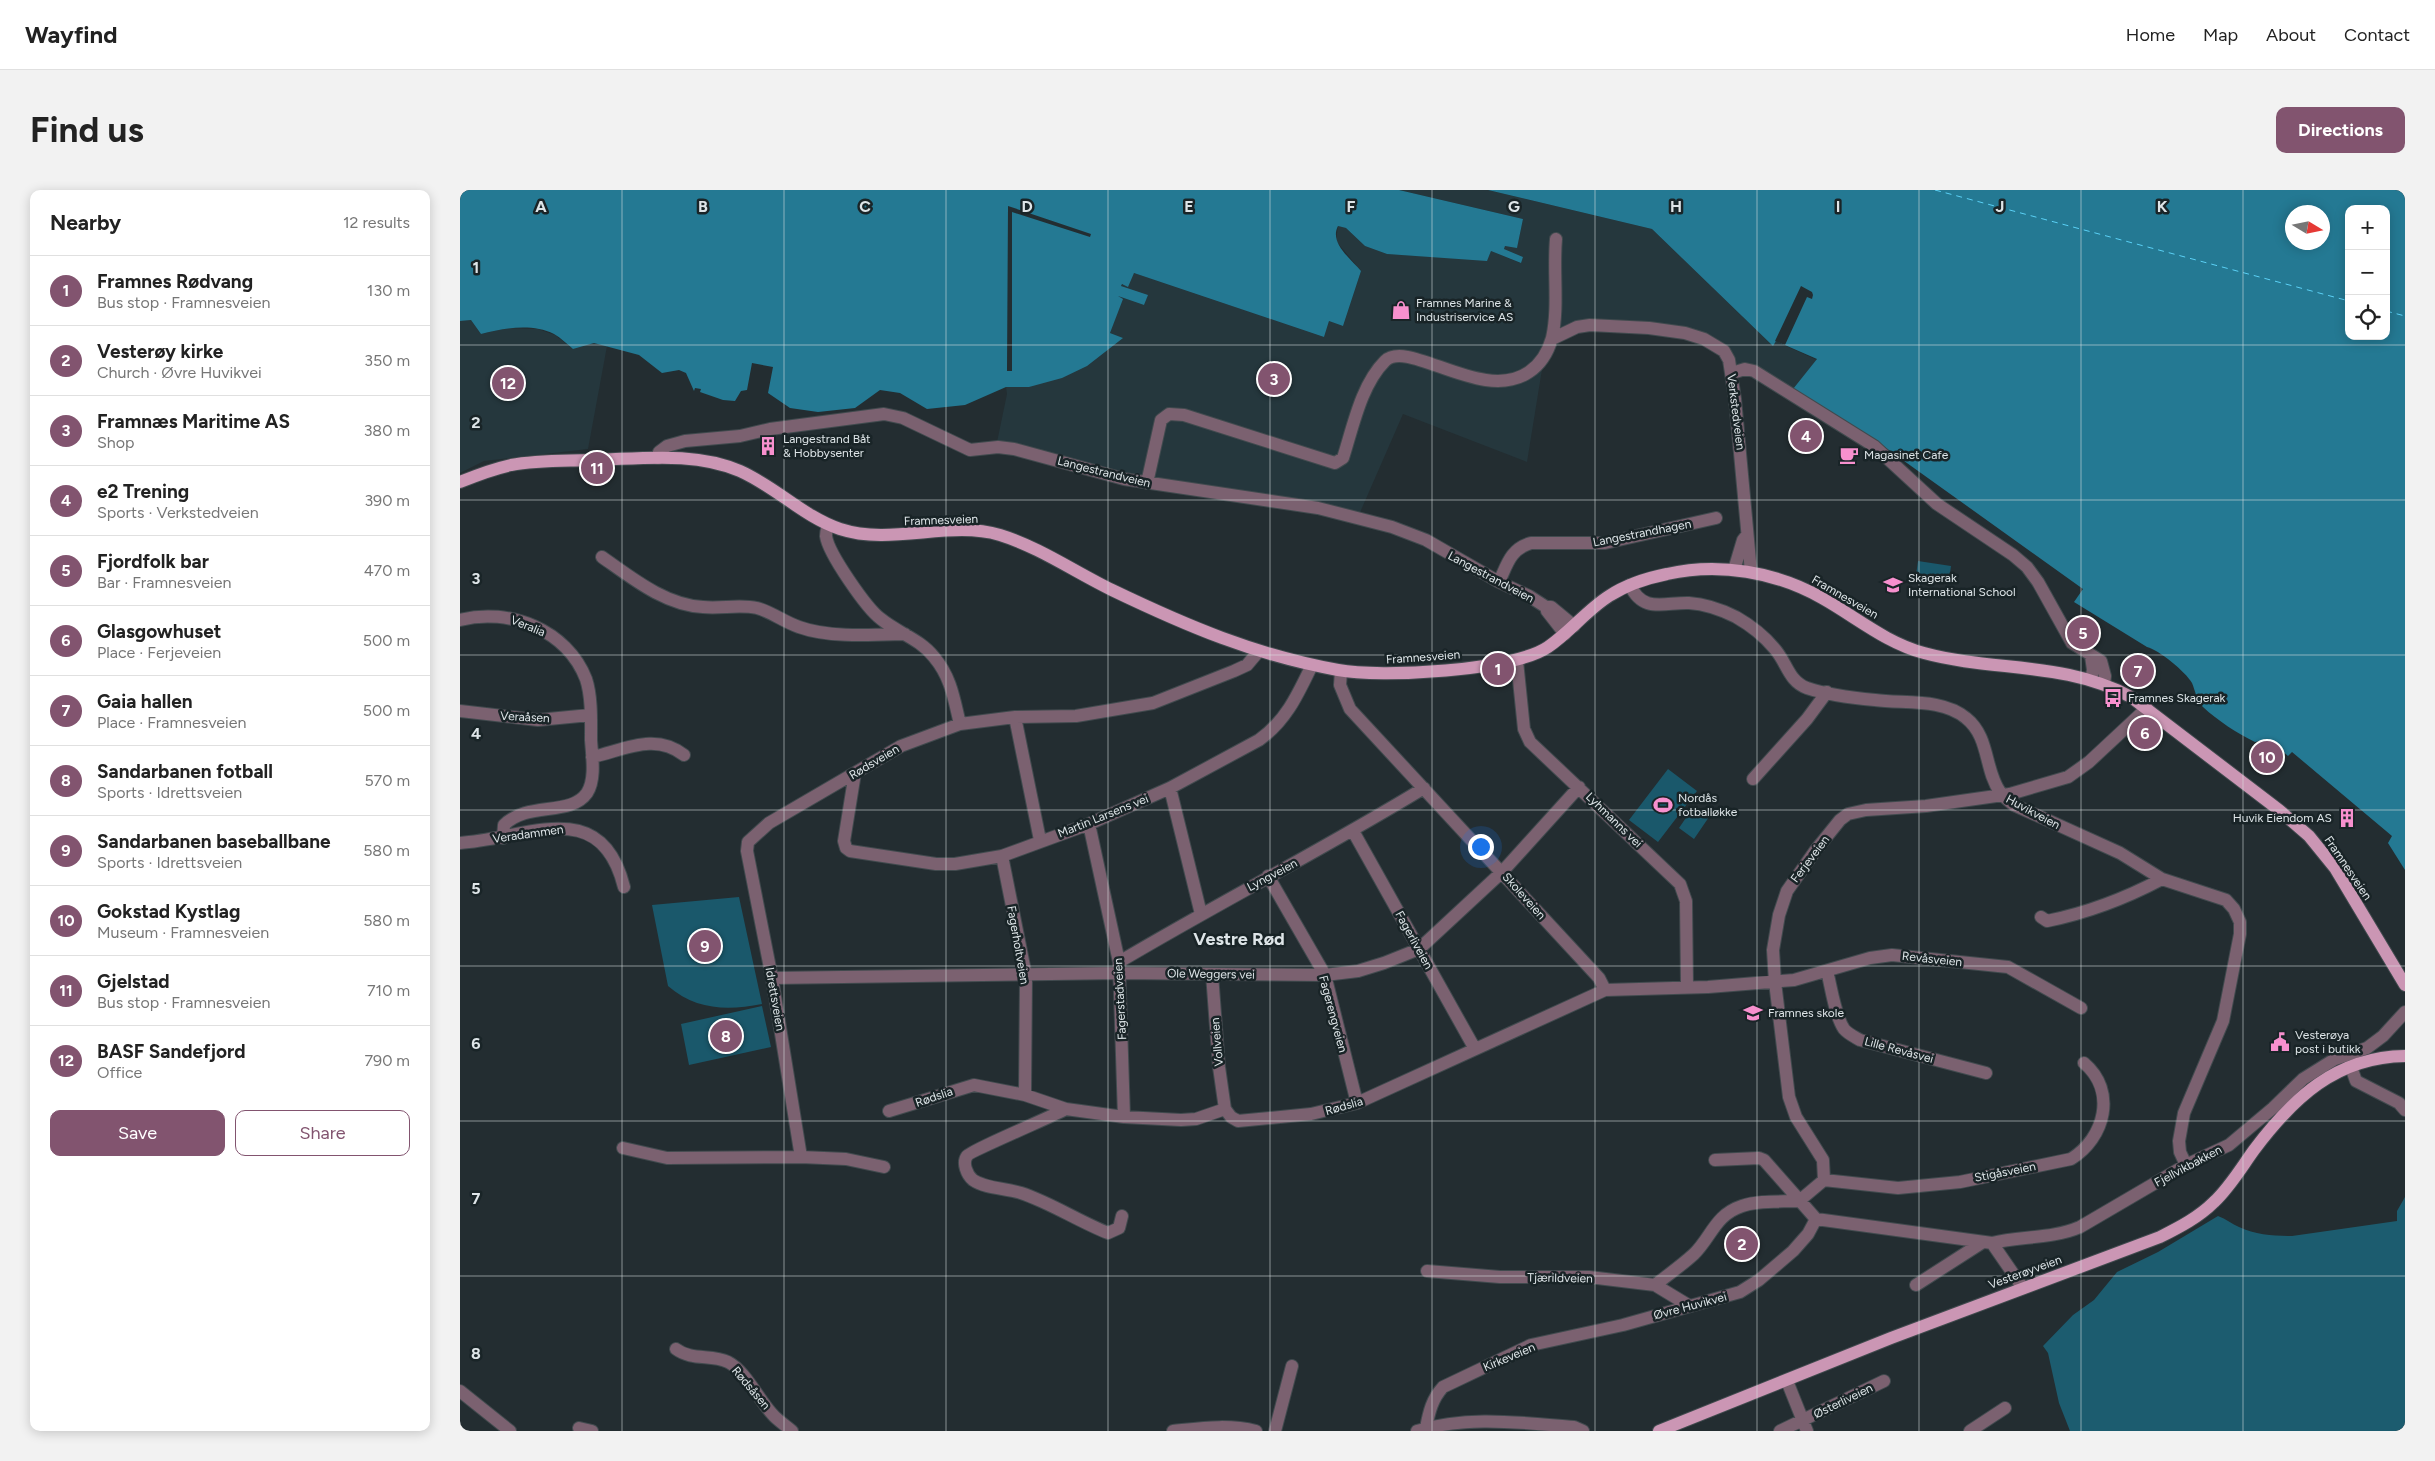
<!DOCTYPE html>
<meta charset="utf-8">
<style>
body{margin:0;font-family:Figtree,sans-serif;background:#f2f2f2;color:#222}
.controls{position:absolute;right:15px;top:15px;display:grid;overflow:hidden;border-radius:10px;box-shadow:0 2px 12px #0003}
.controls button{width:45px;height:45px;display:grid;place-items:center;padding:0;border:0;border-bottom:1px solid #e0e0e0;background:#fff;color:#222;font:25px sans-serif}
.compass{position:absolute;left:1825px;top:15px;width:45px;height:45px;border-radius:50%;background:#fff;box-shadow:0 2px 12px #0003;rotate:100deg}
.you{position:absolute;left:1020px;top:656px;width:18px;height:18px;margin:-12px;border:4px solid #fff;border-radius:50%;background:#1a73e8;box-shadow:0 0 0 8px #1a73e833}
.badge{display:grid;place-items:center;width:32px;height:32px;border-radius:50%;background:#82546f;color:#fff;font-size:16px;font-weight:700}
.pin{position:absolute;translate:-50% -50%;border:2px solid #fff;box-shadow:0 1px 5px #0006}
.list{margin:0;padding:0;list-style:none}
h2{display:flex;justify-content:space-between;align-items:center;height:65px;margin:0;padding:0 20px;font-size:21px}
h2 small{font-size:16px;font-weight:400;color:#767676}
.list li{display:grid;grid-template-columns:32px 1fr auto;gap:15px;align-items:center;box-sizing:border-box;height:70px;padding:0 20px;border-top:1px solid #e0e0e0}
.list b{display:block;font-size:19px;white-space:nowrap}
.list p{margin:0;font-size:16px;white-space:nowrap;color:#767676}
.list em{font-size:16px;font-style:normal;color:#767676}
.actions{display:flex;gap:10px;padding:15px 20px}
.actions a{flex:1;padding:11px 0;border:1px solid #82546f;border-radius:10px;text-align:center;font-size:18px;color:#82546f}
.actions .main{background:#82546f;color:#fff}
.icon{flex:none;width:28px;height:28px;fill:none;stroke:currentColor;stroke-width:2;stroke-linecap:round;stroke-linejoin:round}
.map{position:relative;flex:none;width:1945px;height:1241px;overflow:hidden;border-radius:10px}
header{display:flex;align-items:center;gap:30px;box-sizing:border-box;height:70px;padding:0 25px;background:#fff;border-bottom:1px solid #e0e0e0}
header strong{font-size:24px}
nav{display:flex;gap:28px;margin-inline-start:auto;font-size:18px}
.intro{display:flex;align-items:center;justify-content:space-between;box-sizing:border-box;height:120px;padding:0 30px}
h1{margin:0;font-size:35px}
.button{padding:12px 22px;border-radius:10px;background:#82546f;color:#fff;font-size:18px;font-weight:700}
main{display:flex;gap:30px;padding:0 30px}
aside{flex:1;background:#fff;border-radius:10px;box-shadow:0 2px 12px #0003}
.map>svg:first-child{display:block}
.built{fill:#25373d}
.green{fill:#1a586b}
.forest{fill:#1c5c6f}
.water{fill:#247993;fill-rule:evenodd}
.pier{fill:#232d31}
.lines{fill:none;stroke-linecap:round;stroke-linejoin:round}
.ferry{stroke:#5bd1f6;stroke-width:1;stroke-dasharray:6 5;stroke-linecap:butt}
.minor-casing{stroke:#414a4e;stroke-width:14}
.major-casing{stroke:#414a4e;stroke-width:14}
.minor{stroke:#7b6170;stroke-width:12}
.major{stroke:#cb96b4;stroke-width:12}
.grid{fill:none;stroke:#dee5e8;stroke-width:1;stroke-opacity:0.55}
.labels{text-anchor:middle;stroke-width:5;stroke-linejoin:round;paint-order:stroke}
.poi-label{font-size:12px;fill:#dee5e8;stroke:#192427;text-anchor:start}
.street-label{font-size:12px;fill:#dee5e8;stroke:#192427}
.district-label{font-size:18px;font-weight:bold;fill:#dee5e8;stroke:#192427}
.grid-label{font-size:16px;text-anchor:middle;font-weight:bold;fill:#dee5e8;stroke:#192427;stroke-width:5;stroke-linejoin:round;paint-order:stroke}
</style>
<header>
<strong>Wayfind</strong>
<nav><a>Home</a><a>Map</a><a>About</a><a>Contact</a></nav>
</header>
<div class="intro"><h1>Find us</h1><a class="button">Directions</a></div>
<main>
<aside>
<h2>Nearby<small>12 results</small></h2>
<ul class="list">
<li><span class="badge">1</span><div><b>Framnes Rødvang</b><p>Bus stop · Framnesveien</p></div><em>130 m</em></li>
<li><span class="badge">2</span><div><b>Vesterøy kirke</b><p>Church · Øvre Huvikvei</p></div><em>350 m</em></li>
<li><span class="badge">3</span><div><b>Framnæs Maritime AS</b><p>Shop</p></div><em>380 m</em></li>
<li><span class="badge">4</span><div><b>e2 Trening</b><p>Sports · Verkstedveien</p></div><em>390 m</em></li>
<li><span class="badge">5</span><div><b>Fjordfolk bar</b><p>Bar · Framnesveien</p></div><em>470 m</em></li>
<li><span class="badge">6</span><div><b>Glasgowhuset</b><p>Place · Ferjeveien</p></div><em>500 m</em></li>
<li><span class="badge">7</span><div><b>Gaia hallen</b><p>Place · Framnesveien</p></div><em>500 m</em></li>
<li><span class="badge">8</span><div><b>Sandarbanen fotball</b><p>Sports · Idrettsveien</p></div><em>570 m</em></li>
<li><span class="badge">9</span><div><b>Sandarbanen baseballbane</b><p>Sports · Idrettsveien</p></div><em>580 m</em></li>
<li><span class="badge">10</span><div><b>Gokstad Kystlag</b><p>Museum · Framnesveien</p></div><em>580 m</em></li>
<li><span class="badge">11</span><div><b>Gjelstad</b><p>Bus stop · Framnesveien</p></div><em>710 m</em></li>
<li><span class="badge">12</span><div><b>BASF Sandefjord</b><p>Office</p></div><em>790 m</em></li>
</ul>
<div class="actions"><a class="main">Save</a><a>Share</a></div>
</aside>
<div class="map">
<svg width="1945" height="1241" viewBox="0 0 1945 1241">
<rect width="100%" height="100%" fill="#232d31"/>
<path class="built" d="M939,0H1028L1192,39L1313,156L1315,151L1357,170L1333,199L1294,181L1272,183L1269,170L1244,149L1130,135L1092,149L1084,167L1067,272L943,224L898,327L664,289L536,257L547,204L546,197H569L662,148L650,143L662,109L658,106L684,115L687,106L661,96L674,83L864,147L869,131L883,136L901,81L876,51L878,36L886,38L905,56L927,64L1027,70L1031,61L1060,73L1063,67L1044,59L1045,56L1057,57L1063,29Z
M11,130L21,144L47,138L78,139L95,145L113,159L134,153L147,156L128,259L24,271L0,283V131Z"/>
<path class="green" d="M1458,371L1491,376L1489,390L1456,385Z
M1208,579L1237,601L1198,652L1169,630Z
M1234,616L1249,627L1234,649L1219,638Z
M279,707L302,814C267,821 236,820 208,796L192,715Z
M302,816L311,857L229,875L221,834Z"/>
<path class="forest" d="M1945,1007V1241H1610L1599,1213L1588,1163L1583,1156L1613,1125L1634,1110L1657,1082L1698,1062L1758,1026C1766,1029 1772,1034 1779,1037C1796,1045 1814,1046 1832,1046L1937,1031V1021Z"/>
<path class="water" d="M0,0H939L1063,29L1057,58L1045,56L1044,59L1063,67L1061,73L1031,61L1027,71L927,64L905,56L886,38L878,36C869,53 891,69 901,81L883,136L869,131L864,147L674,83L668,97L662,94L661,96L688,105L684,115L658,106L663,109L650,143L663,148L627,176L602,188L569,197H546L505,215L467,219L440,203L420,200L395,218L358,222L330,218L308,203L313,177L292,173L287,200L281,201L275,211L263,210L240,202L241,199L235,198L234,201L226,183L219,180L202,183L179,165L134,153L113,159C107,154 101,148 94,144C72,133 44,138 21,144L11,130L0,131Z
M1028,0H1945V680L1928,653L1932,646L1832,562L1828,566L1808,549L1795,552C1777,543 1758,531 1743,517C1737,512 1735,500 1732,493C1726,482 1699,460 1687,457L1614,412L1623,399L1412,248L1333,199L1357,169L1316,151L1313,156L1192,39ZM1889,19H1926V146H1889ZM1832,22H1862V52H1832Z"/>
<path class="pier" d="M548,16L631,44L630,47L552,22V181H547Z
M1341,96L1352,102L1353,105L1352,109L1347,107L1325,155L1315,151Z"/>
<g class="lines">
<path class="ferry" d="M1475,0L1889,111
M1926,121L1945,126"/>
<g class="minor-casing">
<path id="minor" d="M1092,149L1117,137L1130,135L1189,138L1225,143L1244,149L1264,161L1269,170L1275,209L1291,382
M1272,183L1285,179L1294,181L1414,256L1477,314L1553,365L1567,377L1578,392L1612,453L1641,471L1645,486L1644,494
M198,268L199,262L207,256L225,251L280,246L310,239L424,224L443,228L510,260L538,257L554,259L664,289L858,318L932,337L966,350L1039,392L1069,406L1086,417H1091L1114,436
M687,293L701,230L709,224L724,225L875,273L883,268C893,237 901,195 925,171C948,148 1023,214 1069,182C1081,174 1088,162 1092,148C1099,116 1093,82 1096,49
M368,335C367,339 366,342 366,346C368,363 407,419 421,429C438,443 460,449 474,467C491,487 494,509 500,534
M142,367C172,388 205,415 243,417C261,419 279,414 297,418C312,422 324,432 339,437C369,448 413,445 445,444
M1274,380L1283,350L1287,345
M1039,392C1047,375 1050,359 1071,353H1145L1256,328
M1170,395C1183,424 1205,412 1229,413C1245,414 1262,420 1276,427C1290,435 1304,446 1314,458C1327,472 1328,491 1347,498C1368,505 1393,508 1415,510C1444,514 1482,508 1506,528C1530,547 1524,579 1540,602C1543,607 1549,611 1554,615L1660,663L1702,689L1766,710L1774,719L1780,732V744L1763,831L1724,923L1719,951L1720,962L1726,975
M1086,417L1087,421L1105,444
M0,430C49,417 107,440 126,489C132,507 131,532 131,550C132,566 136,589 127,603C110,627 68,611 44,635L43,648
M1631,466L1633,480L1631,489
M1057,471L1064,539L1070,552L1220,694L1226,711L1227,797
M881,481L880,495L890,519L1139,788L1145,800
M0,521L78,530L130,525
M555,527L580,650
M132,567C164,560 195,542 224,565
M395,583L384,651L386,658L390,661L476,674H495L542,666L629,634L710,598L799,550C826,531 838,504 852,475
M1293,589L1347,529L1367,502
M710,598L741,724
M629,634L659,772L664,927
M893,641L1015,859
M0,653C66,649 141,604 164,697
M542,666L566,786L565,905
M808,686L865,785L897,913
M1581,727L1587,731C1627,723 1666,708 1702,689
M659,772C760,712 864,659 964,598
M1367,781C1371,796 1375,826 1384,839C1388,844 1395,847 1400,850L1526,883
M752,784L759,877L765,919L771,927L778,931L851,924L897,913L1145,800L1248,797L1334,790L1410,768L1432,765L1548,777L1621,818
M312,788L660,783L865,785L898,781L924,773L959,759L1042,682L1119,597
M1891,877L1896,891L1939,913L1945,920
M606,919C593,926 510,961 507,966C502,973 507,985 513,990C526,999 546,998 561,1003C591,1013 618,1031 648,1043L659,1038L662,1026
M429,921L514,895L565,905L606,919L664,927L721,930L736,929L765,919
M163,958L207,968L341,967L386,969L424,977
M341,967L312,788L287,661L288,652L309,633L441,556L500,534L555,527L616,526L693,513L774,481L787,475L798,462
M1255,970L1299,968L1304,970L1356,1029L1532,1053C1561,1046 1592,1049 1620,1037L1726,975L1769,955L1813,918L1843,889L1875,869L1907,858L1923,846L1945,822
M1364,990L1438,998L1500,992L1611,969C1645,948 1657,901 1624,873
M1339,1011L1364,990L1363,970L1336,927L1329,907L1315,792L1313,760L1319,725L1327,701L1355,661L1380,630L1388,624L1406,620L1466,616L1550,604L1608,587L1629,572L1687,518
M1532,1053L1563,1098
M967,1081L1040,1087H1129L1195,1095L1228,1115
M1195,1095C1208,1085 1222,1075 1234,1064C1252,1046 1255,1025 1282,1016C1299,1010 1321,1012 1339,1011
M1456,1095L1523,1052
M216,1159C232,1171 251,1164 268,1172C286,1181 299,1211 314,1226C319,1231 326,1236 332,1241
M1327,1191L1347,1241
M0,1201L50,1241
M119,1238L132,1241
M966,1238C969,1222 972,1209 983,1197L1071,1155L1163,1135L1280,1102L1299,1090L1333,1061L1348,1044L1356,1029
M713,1241C742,1238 768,1234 796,1241
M815,1241L832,1176
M957,1241C1008,1225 1062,1233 1114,1237L1123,1241
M1320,1241L1424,1191
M1510,1241L1545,1218"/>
</g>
<g class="major-casing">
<path id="major" d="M0,292C17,285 33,279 51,275C77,270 104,271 131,270C180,269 234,261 280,281C316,297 344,327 380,339C432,356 489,330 540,345C579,357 615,382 652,400C727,436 795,465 878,480C920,488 1053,481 1088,457C1110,442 1127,420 1149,406C1166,395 1187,388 1207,384C1259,372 1316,382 1362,408C1396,427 1426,453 1464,463C1534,482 1604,471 1671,507L1819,620L1849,646L1875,678L1945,795
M1199,1241L1431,1148L1700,1047C1720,1037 1739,1027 1754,1012C1770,997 1781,978 1794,960C1833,908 1876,867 1945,866"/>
</g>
<use href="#minor" class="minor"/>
<use href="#major" class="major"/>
</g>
<path class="grid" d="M162,0V1241M324,0V1241M486,0V1241M648,0V1241M810,0V1241M972,0V1241M1135,0V1241M1297,0V1241M1459,0V1241M1621,0V1241M1783,0V1241M0,155H1945M0,310H1945M0,465H1945M0,620H1945M0,776H1945M0,931H1945M0,1086H1945"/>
<defs>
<g id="shop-bare" transform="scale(1.5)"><path d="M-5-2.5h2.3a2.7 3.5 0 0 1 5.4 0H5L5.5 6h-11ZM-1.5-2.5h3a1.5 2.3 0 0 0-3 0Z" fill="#f790ce" stroke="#192427" stroke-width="2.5" paint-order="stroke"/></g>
<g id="building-bare" transform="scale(1.5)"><path d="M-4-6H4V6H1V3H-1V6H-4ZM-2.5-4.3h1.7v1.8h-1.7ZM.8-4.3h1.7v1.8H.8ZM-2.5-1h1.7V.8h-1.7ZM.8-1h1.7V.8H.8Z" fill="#f790ce" stroke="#192427" stroke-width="2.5" paint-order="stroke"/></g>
<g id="cafe-bare" transform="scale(1.5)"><path d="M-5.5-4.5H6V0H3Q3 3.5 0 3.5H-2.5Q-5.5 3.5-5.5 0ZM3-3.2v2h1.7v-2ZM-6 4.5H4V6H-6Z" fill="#f790ce" stroke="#192427" stroke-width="2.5" paint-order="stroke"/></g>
<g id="school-bare" transform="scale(1.5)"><path d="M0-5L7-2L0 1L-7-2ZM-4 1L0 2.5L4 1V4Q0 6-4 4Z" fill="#f790ce" stroke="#192427" stroke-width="2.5" paint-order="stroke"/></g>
<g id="bus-bare" transform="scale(1.5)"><path d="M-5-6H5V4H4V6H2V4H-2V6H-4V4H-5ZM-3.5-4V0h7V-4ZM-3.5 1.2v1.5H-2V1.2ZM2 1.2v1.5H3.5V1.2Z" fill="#f790ce" stroke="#192427" stroke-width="2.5" paint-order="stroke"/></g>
<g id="stadium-bare" transform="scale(1.5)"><path d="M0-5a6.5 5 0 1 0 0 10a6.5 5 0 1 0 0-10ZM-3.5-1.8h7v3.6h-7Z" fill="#f790ce" stroke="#192427" stroke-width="2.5" paint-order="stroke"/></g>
<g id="civic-bare" transform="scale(1.5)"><path d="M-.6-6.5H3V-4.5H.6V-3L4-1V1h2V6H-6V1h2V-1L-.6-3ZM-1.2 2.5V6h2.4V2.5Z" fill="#f790ce" stroke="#192427" stroke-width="2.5" paint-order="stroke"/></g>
</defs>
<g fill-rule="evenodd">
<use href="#shop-bare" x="941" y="120"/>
<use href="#building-bare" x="308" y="256"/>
<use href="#cafe-bare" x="1389" y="265"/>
<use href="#school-bare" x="1433" y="395"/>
<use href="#bus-bare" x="1653" y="508"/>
<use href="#stadium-bare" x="1203" y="615"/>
<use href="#building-bare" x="1887" y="628"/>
<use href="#school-bare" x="1293" y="823"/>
<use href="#civic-bare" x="1820" y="852"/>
</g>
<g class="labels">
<g class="poi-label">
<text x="956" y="117">Framnes Marine &amp;<tspan x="956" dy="14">Industriservice AS</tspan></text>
<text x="323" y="253">Langestrand Båt<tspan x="323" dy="14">&amp; Hobbysenter</tspan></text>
<text x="1404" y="269">Magasinet Cafe</text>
<text x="1448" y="392">Skagerak<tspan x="1448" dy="14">International School</tspan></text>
<text x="1668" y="512">Framnes Skagerak</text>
<text x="1218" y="612">Nordås<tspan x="1218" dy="14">fotballøkke</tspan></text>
<text x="1872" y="632" text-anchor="end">Huvik Eiendom AS</text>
<text x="1308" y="827">Framnes skole</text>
<text x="1835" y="849">Vesterøya<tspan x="1835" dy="14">post i butikk</tspan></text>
</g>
<g class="street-label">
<text transform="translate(1276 222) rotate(83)" y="4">Verkstedveien</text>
<text transform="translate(644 282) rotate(14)" y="4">Langestrandveien</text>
<text transform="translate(481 330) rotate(-2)" y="4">Framnesveien</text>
<text transform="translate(1182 343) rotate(-11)" y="4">Langestrandhagen</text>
<text transform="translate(1031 387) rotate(28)" y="4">Langestrandveien</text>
<text transform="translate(1385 407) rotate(30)" y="4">Framnesveien</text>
<text transform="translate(68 436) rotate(22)" y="4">Veralia</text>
<text transform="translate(963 467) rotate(-4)" y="4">Framnesveien</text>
<text transform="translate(65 527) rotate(3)" y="4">Veraåsen</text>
<text transform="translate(414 572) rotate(-31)" y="4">Rødsveien</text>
<text transform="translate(1573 622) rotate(28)" y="4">Huvikveien</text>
<text transform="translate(643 626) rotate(-22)" y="4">Martin Larsens vei</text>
<text transform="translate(1154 630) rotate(44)" y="4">Lyhmanns vei</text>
<text transform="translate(68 644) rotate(-8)" y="4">Veradammen</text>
<text transform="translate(1350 669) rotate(-53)" y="4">Ferjeveien</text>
<text transform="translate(1888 678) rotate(56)" y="4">Framnesveien</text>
<text transform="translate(812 685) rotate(-28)" y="4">Lyngveien</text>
<text transform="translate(1064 706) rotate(48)" y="4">Skoleveien</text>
<text transform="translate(954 750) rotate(61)" y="4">Fagerliveien</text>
<text transform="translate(558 755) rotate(80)" y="4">Fagerholtveien</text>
<text transform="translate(1472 769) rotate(6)" y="4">Revåsveien</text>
<text transform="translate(751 784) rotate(1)" y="4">Ole Weggers vei</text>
<text transform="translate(315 809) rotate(80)" y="4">Idrettsveien</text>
<text transform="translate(660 809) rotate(-93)" y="4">Fagerstadveien</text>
<text transform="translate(873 824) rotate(75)" y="4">Fagerengveien</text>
<text transform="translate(757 852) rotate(-95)" y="4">Vollveien</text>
<text transform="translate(1439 860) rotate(15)" y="4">Lille Revåsvei</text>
<text transform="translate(474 907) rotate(-19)" y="4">Rødslia</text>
<text transform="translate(884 916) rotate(-16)" y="4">Rødslia</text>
<text transform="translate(1728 976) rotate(-28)" y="4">Fjellvikbakken</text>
<text transform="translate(1545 982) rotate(-11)" y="4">Stigåsveien</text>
<text transform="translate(1565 1082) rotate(-20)" y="4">Vesterøyveien</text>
<text transform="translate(1100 1088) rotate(1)" y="4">Tjærildveien</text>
<text transform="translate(1230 1116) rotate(-15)" y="4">Øvre Huvikvei</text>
<text transform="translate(1049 1167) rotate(-23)" y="4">Kirkeveien</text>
<text transform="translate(291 1198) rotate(50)" y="4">Rødsåsen</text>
<text transform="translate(1383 1211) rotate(-26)" y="4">Østerliveien</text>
</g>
<g class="district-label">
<text x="779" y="755">Vestre Rød</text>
</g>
</g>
<g class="grid-label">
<text x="81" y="22">A</text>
<text x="243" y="22">B</text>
<text x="405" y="22">C</text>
<text x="567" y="22">D</text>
<text x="729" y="22">E</text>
<text x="891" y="22">F</text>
<text x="1054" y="22">G</text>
<text x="1216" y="22">H</text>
<text x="1378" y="22">I</text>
<text x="1540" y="22">J</text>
<text x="1702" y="22">K</text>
<text x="16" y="83">1</text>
<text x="16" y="238">2</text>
<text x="16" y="394">3</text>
<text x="16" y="549">4</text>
<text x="16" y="704">5</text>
<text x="16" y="859">6</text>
<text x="16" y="1014">7</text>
<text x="16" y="1169">8</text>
</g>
</svg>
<div class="controls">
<button>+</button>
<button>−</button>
<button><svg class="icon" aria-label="locate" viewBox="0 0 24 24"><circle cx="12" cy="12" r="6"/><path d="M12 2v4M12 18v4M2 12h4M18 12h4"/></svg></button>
</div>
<svg class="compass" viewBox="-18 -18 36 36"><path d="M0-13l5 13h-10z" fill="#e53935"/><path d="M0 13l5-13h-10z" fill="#767676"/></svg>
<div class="you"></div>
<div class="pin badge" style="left:1038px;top:479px">1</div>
<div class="pin badge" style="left:1282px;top:1054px">2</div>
<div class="pin badge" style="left:814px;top:189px">3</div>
<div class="pin badge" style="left:1346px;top:246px">4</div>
<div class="pin badge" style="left:1623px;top:443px">5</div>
<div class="pin badge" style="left:1685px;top:543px">6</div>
<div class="pin badge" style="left:1678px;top:481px">7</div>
<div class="pin badge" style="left:266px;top:846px">8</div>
<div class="pin badge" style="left:245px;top:756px">9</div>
<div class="pin badge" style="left:1807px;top:567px">10</div>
<div class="pin badge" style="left:137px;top:278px">11</div>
<div class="pin badge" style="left:48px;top:193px">12</div>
</div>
</main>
